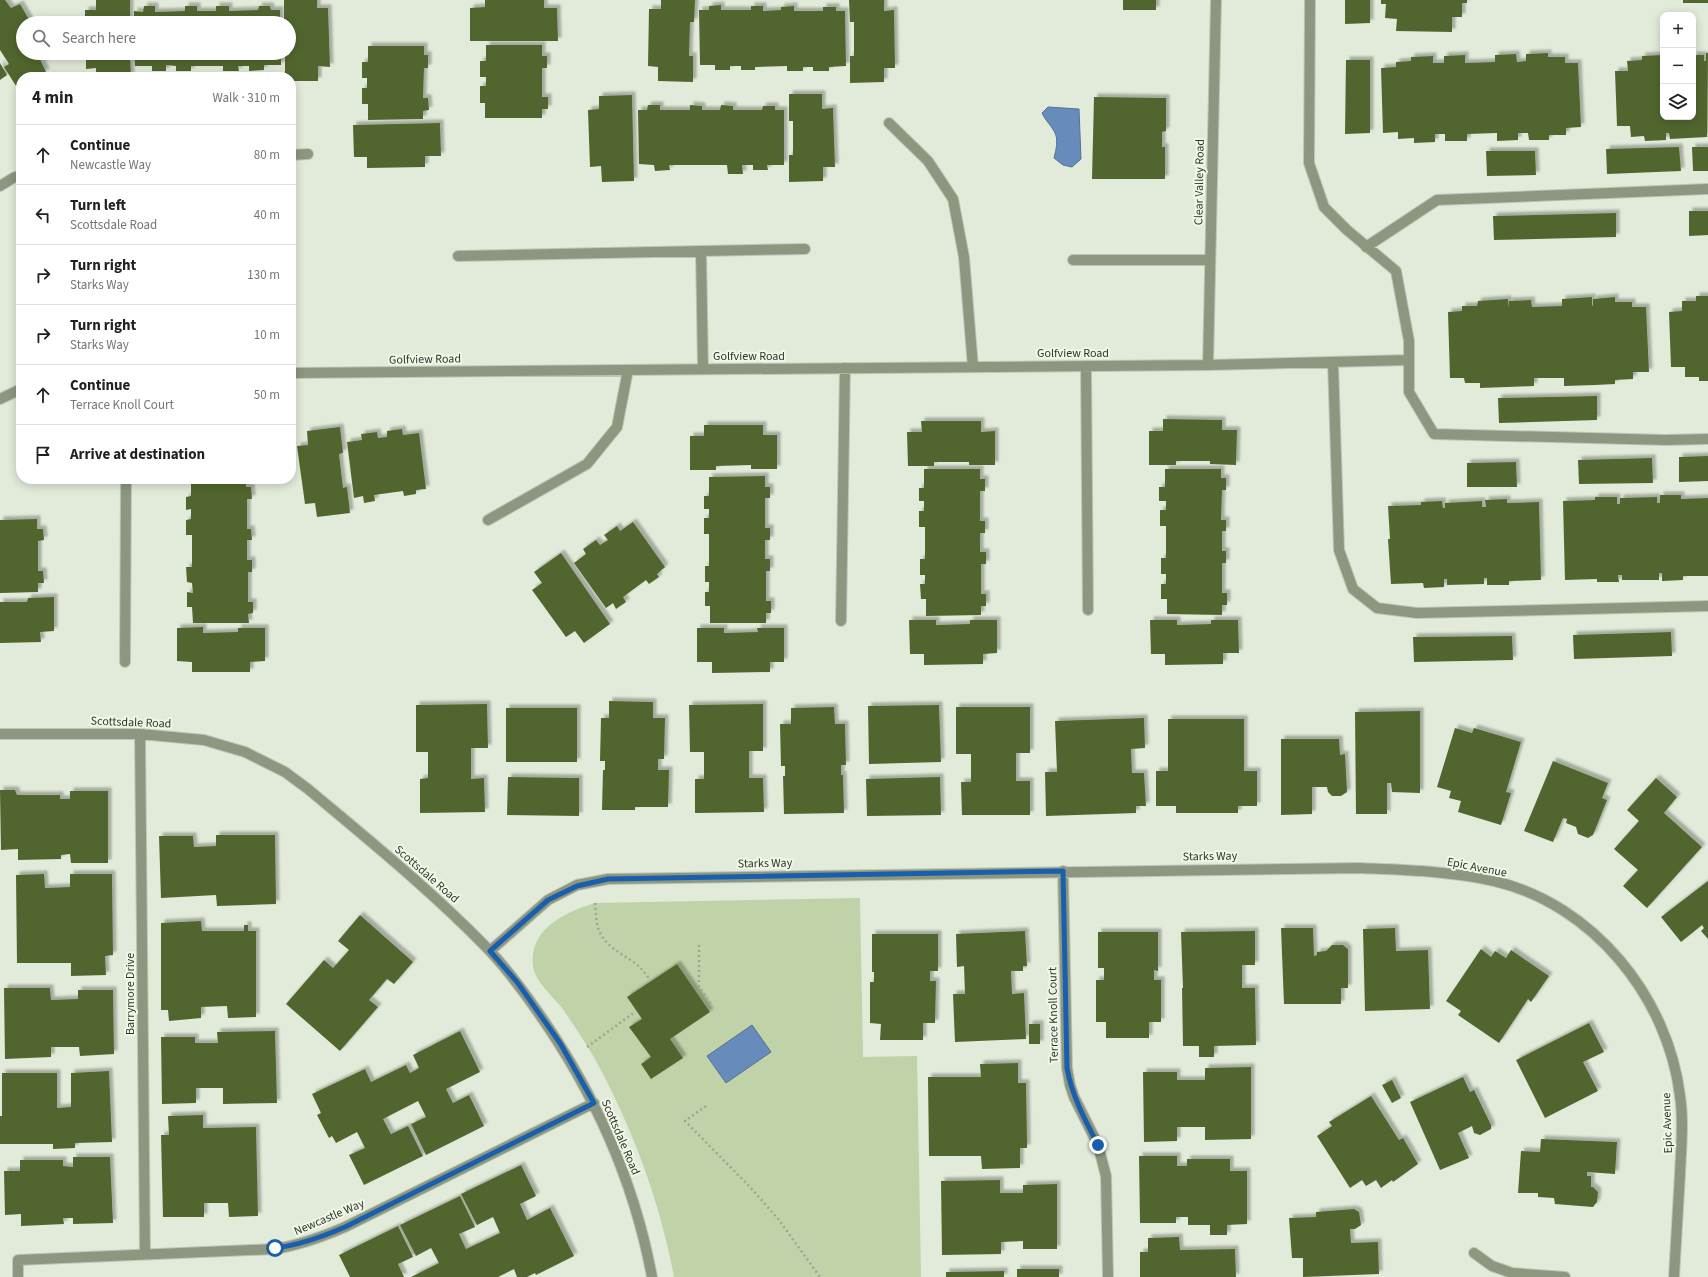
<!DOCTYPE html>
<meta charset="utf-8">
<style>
body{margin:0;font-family:"Source Sans 3",sans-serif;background:#f6f6f6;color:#222}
.controls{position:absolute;right:12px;top:12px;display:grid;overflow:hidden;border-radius:8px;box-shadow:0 2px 10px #0003}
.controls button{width:36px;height:36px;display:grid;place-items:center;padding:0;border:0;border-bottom:1px solid #e0e0e0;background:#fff;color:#222;font:20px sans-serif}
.stop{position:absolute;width:12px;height:12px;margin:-9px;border:3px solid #1a5eae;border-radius:50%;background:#fff}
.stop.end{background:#1a5eae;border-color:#fff;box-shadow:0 1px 4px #0008}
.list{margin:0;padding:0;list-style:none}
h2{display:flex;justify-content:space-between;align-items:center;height:52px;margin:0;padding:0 16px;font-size:17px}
h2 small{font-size:13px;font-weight:400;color:#767676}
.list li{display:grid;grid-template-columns:26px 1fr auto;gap:12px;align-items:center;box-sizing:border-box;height:60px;padding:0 16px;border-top:1px solid #e0e0e0}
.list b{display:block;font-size:15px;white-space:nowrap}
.list p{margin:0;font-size:13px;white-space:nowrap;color:#767676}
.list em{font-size:13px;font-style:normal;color:#767676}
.icon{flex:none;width:22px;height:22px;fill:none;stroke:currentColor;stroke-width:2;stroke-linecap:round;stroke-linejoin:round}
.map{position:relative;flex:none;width:1708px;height:1277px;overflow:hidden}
.search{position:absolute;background:#fff;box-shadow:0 2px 10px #0003;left:16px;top:16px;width:280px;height:44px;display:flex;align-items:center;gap:10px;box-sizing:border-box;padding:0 14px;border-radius:22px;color:#767676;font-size:15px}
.panel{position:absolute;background:#fff;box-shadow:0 2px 10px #0003;left:16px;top:72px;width:280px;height:412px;border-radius:16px}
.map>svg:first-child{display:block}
.green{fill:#c0d2a8}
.water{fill:#678cbc;stroke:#577291}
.building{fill:#51662f;filter:url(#shadow)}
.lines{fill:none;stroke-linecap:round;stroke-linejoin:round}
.minor-casing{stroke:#bfc6b7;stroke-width:12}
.path{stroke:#9ea497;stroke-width:2.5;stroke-dasharray:2 3;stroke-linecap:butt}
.minor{stroke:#8d977f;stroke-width:10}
.route{stroke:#1a5eae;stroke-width:5}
.labels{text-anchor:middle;stroke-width:4;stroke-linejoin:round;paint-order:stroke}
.street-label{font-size:12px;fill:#31342d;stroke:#f0f7e7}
</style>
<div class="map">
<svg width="1708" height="1277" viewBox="0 0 1708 1277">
<defs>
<filter id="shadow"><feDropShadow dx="3.5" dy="-3.5" stdDeviation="1" flood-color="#0004"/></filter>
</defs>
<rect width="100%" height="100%" fill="#e2ead9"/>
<path class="green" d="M860,898L863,1057L917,1056L921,1277H674C660,1201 632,1127 595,1059C585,1042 573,1024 562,1008C553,996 535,982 533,966C529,928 566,912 595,903Z"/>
<path class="water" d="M1048,107L1079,109L1081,159L1072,167L1063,165L1054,158C1056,150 1059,139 1054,131C1050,124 1045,120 1042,113Z
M752,1025L771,1052L726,1083L707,1056Z"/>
<path class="building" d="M0,0H5L11,8L20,4L31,23H23V53H48V54L40,59L46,72L37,77H21V87L18,89L4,67L9,64L0,50Z
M96,0H130V22L85,23V10H96Z
M284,0H317V8H328L330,67L318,66V81H291V77H285V55H289V23L288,21H284Z
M485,0H544V8H557L558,41H470V8L485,7Z
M661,0H695L694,22H690L689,56H693V82L658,81V67L648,66L649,9H661Z
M849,0H884V11L894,10L895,68H884V82L850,83V56H854V22H850Z
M1123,0H1156V10H1123Z
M1345,0H1370V23L1345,24Z
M1381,0H1467V3H1462V17H1452V32L1396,31L1397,19L1385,18L1386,4H1381Z
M1683,0H1708V3H1683Z
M721,5V10H751V6H763V11L781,10V7L794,6V11H823V7H836V11H845L846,66L829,67V71H813V67H803V71H787V66L755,67V70H741V66H730V70H715V65H700L699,10H709V6Z
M144,6H155V12L185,11V6H197V11H216V6H229V11L258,10L259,6H270L271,10H280V23H134V11L143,12Z
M486,45H542V56H547V68H542V97H548V109H542V118H485V103H480V86H486V77H480V61H486Z
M368,46H424V55H428V68H424L423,98H428L429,110L423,111V119L368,120V104H362V88H367V78H362V62H368Z
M86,53H126V56H130L131,77H96V68L86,69Z
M134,53H281V65H264V70L249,71V66H238L239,71H223V66H191V71H176V66L166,65V71H152V66H135Z
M1548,53V57H1565V63H1578L1581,127L1566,128V135H1549V140H1529L1528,133H1518V140L1497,141V133L1467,134V141H1445V134H1435V142L1414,143V138L1398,139V132L1383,133L1381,68L1396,67V62L1411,61V57L1433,56V63H1444V56L1465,55V63L1495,62V55L1516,54L1517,62L1526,61V54Z
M1706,53H1708L1707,137L1670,139L1669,133H1666V140L1645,141L1644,136L1631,137L1630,126H1617L1615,71H1628L1627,61L1642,60V56L1663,55V117H1693V55H1704V61H1706Z
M1346,60H1370V133L1345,134Z
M0,63L7,75L0,80Z
M789,94H822V109L833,108L835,167H823V181L789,182V155H793V121H789Z
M632,95L634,181L602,182L601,166L590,167L588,110L599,109V96Z
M1094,97L1166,98V131L1162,132V147H1165V179H1092Z
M648,105H660V110H690V105L702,106V110H720L721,105L733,106V110H762L763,106H775V110H784V165H767L768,170H753V165H742L743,174H728L727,165H669L670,170L655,171L654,165L639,164L638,110H647Z
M440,123L441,156H425V167L367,168V157H354L353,125Z
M1679,147L1681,171L1607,174L1606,149Z
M1692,147H1708V171H1693Z
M1486,151H1535L1536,175L1487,176Z
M1689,211H1708V235L1689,236Z
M1616,213V237L1494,240L1493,216Z
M1696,296H1708V381H1699V377H1685V367H1671L1669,312L1682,311V301H1696Z
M1592,297V305L1593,306V299L1615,297V302H1632V307H1646L1649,372H1633V379L1615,380V384L1595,385L1564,386V378H1534V386L1480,388V383H1465L1464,378H1450L1448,312L1462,311V306H1477L1478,301L1508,299L1509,308V301L1531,300L1532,307L1562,306V299Z
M1597,396V420L1499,423L1498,398Z
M1163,419L1222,420V430H1237L1236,465L1210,464V461H1176V465H1149V431H1163Z
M921,421H981V432L995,431V465H969V462H934V466H908L907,432H922Z
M704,425H763V435H777V469H751V465L716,466V470H690V436H704Z
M340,427L343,453L339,454L343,488L347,487L350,513L317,517L315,503L305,504L297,446L308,445L307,431Z
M402,429L403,435L419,433L426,489L416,490V494L404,496L403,491L374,495L375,501L364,503L363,496L354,498L347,442L362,440L361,434L377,432L378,438L387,437V431Z
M1708,456V481L1679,482V457Z
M1652,458L1653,483L1579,484L1578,460Z
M1516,462L1517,487H1467V463Z
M924,469H980V479H985V491H980V521H985V533H980V552H986V564H981V594H986V606H981V615L926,616V599H921L920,584H925V575H920V559H925V527H919V511H924V501H919V488H924Z
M1165,469H1221V478H1226V490H1222L1221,520H1226V531H1222V551H1226V563H1222V593H1227V605H1222V615L1167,614V599H1161V584H1166V574H1161V558H1166V526H1160V510H1166V501H1159V487H1165Z
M765,476V487H770V498H765V528H770V540H765V559H770V571H766V601H771V613H766V623H710V606H705V592H709V582H705V566H709V534H704V518H709V509H704V496H709V477Z
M191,479H246V487H251L252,499H247V529H251L252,540H247V560H252V572H248V602H253V613L248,614L249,623H193L192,607H187V592L193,593L192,583L187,582L186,567H192V535H186V520L191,519V509L186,510V497L191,496Z
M1660,495H1681V499L1708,498V576H1683V580L1662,581V573H1659V580H1622V575H1618L1619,582H1597V579L1565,580L1563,501L1595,500V497H1617V504H1620V498L1657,497V503H1660Z
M1507,499V503L1539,502L1541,580L1509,581V585H1487V578H1484V584L1447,585V579H1444V587L1424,588L1423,583L1391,584L1388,539H1390L1388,506L1421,505V502L1442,501L1443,508H1445V503L1482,501V507H1486L1485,500Z
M37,519V529H43L44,540L38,541V571H43L44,583H38V592L0,593V520Z
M633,522L665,567L657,574L659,577L649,584L646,580L623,597L626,602L616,609L613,603L606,608L574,563L586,554L583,549L596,540L600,545L608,540L604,535L617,526L620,531Z
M561,553L610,624L584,643L575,631L566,637L532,590L542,583L534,572Z
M54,597V631L40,632L41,642L0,643V602H27L28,598Z
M909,620H936V625L970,624V620H997V653L983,654V664L924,665V654H910Z
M1150,620H1177V625L1211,624V620H1238L1239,653H1223V664L1165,665V654H1151Z
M203,627V633L238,632V628H265V661L250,662V672H192V662L177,661V628Z
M697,628H724V633L758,632L757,628H784V662H770V672L712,673V662H697Z
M1671,632L1672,656L1574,659L1573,635Z
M1512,636L1513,660L1414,662L1413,637Z
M609,701L653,702V718H665L664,759H658V770H669L668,807H635V810H602L603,770H605V761H600L601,718H609Z
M487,704L488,748H471V779L484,778L485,812L420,813V779L428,778V752H416V705Z
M763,704V751H749V778H763L764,812L695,813V779H704V752H690L689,705Z
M939,705L941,762L869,764L868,706Z
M834,707L835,724H845L846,765H841V775H843L844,813L784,814L783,776H785V766H781L780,724H791V708Z
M956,707H1030V753H1016V781H1030V815H962L961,782H971V754H956Z
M506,708H577V762H506Z
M1420,711V793L1392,792L1391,783H1387V814H1356L1355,712Z
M1144,718L1145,748L1131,749L1132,773H1144L1146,806H1136V813L1046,816L1045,772H1057L1055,721Z
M1168,719H1244V771H1257V806H1238V813H1176V806H1156V771H1168Z
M1455,728L1472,733L1474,728L1521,742L1506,792L1511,793L1501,825L1458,812L1461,801L1449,798L1451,791L1437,787Z
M1281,739H1339L1340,755L1345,754L1347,792L1341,796H1332L1328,792L1327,787H1312V814L1281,815Z
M1553,761L1608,783L1602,798L1607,800L1593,835L1588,838L1578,834L1576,827L1566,823L1567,819L1563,818L1553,842L1524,831Z
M508,777L579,778V816L507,815Z
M940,777L941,815L867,816L866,779Z
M1656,778L1677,797L1664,813L1702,847L1647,908L1623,886L1638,870L1614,849L1639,821L1627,810Z
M0,790H15L17,795H60V799H70V791H108V863H71L70,854L61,855V859L18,860V849L1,850Z
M216,835H275L276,904L217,906L216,895L161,898L159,836H193L194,847L216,846Z
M44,874L45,888L70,887V874H112L113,955L105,956L106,975L71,976V963H17L16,875Z
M1708,881V939L1701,931L1704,928L1702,925L1681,942L1661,917Z
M360,915L413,962L394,984L387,979L369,1000L378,1007L340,1051L286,1004L324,960L333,968L349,950L338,941Z
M201,921L202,931H244V925H248V931H256V1017L228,1018L227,1006L201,1007V1018L169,1021L168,1010H161V923Z
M1281,928H1313L1314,956L1317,955V952L1326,951L1332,945H1343L1348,949V988H1341V1004H1284Z
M1395,928L1396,951L1428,950L1430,1009L1365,1011L1363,929Z
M1025,931L1027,966H1023V971H1011L1012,994L1024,993L1026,1039L955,1042L953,994H965L964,966L957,967L956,934Z
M1255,931V965H1242V988H1255L1256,1045L1214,1046V1057H1199V1046H1183L1182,988H1183L1181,932Z
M1098,932H1158V971L1154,970V980H1161V1022H1149V1038H1106V1022H1096V980H1104V968H1098Z
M872,934H938V971H930V981H936L935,1023H923V1040H880L881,1024L870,1023V982H874V972H872Z
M1481,949L1491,957L1495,951L1506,958L1511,950L1549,976L1531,1002L1528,999L1499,1043L1458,1015L1461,1011L1446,1001Z
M677,964L710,1012L670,1039L683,1058L651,1079L641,1064L651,1057L629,1027L642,1019L627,997Z
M4,988H50L51,1000L78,999V990H113L114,1054L80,1056L79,1047H51V1057L5,1059Z
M1589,1023L1604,1052L1583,1062L1598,1091L1545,1118L1516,1060Z
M1029,1024H1040V1044H1029Z
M275,1031L277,1103L223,1104V1088H196V1103L162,1104L161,1037H195V1043H218L217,1032Z
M460,1031L480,1072L446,1089L453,1103L469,1095L484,1126L426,1155L411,1124L426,1117L418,1101L383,1119L391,1134L408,1126L423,1156L364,1185L349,1155L365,1148L357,1132L336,1143L332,1136L329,1138L317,1115L321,1113L312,1094L365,1069L371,1082L406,1065L410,1073L419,1068L413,1055Z
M1018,1063V1083H1026L1027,1142V1148H1020V1168L982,1169L981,1156H929L928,1077H981L980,1064Z
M1251,1067V1139L1205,1140V1127H1177V1141L1144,1142L1143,1072H1177V1080H1205V1068Z
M109,1071L112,1142L75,1143V1148L53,1149V1144H0V1116H2V1073H57V1108L71,1107V1073Z
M1463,1077L1470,1092L1474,1090L1491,1125V1129L1480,1135L1474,1133L1472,1126L1458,1133L1469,1158L1440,1170L1410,1102Z
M1392,1080L1401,1098L1392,1103L1382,1085Z
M1371,1096L1399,1140L1403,1138L1418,1164L1393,1182L1392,1180L1381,1188L1376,1180L1366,1186L1362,1180L1350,1188L1317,1136L1332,1126L1329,1122Z
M203,1115V1128L256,1127L258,1216L229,1217L228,1203H204V1217H163L161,1135H169L168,1116Z
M1541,1139L1617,1142L1615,1174L1587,1172V1176H1591V1187H1593L1598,1192L1597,1202L1593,1207L1555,1204L1554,1198L1538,1197V1193H1518L1521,1151L1540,1152Z
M1139,1156H1177V1166H1187V1159H1230V1171H1247V1224L1227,1225V1235H1210V1225H1188V1217H1176V1223H1140Z
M73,1157H110L113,1223L73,1224V1218H63L64,1224L21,1226V1214L5,1215L4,1171H20V1160H63V1166L73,1167Z
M521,1165L536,1196L520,1204L527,1220L550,1208L574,1256L536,1275L535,1273L527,1277H517L514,1269L498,1277H411L439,1263L431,1248L416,1256L400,1225L460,1196L475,1227L459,1234L466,1249L500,1233L493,1217L477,1225L461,1194Z
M1000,1180V1193H1023V1185L1057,1184V1249H1023V1241L1001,1242V1254L942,1255L941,1181Z
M1354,1209L1359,1212L1361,1225L1355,1229H1350L1351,1243L1378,1242L1379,1274L1303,1277V1258H1292L1289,1218L1316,1217V1212Z
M398,1226L413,1257L398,1264L404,1277H350L339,1255Z
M1179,1237L1180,1250L1235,1249L1236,1277H1140V1252H1148V1238Z
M1017,1269H1059V1277H1017Z
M1004,1271V1277H946V1272Z"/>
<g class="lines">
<g class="minor-casing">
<path id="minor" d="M1310,0L1309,163L1324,207L1347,230L1396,271L1409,341V392L1434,434L1666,440L1708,439
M889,123L928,161L953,199L964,257L973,367
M291,155L308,154
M0,186L13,178L21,175
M1366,247L1437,200L1708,189
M701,251L703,369
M458,256L805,249
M1073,260H1210
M1333,362L1339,550L1353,589L1377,608L1417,613L1708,606
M1208,365L1216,0
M1086,366L1088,610
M291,373L1208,365L1409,360
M0,399L21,389
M488,520L587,464L617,427L628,370
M841,621L845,368
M125,662L126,479
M0,734H140L204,740L245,752L285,772L308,789C370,841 433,892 489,950C506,968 521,988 535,1008C592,1088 634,1180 652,1277
M140,734L145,1254
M1063,871L1067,1068L1070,1085L1074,1097L1098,1145L1106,1176L1108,1277
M490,951L548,900L577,885L608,879L1358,868C1403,870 1449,871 1494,881C1593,904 1668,997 1680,1096C1684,1122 1681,1149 1680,1174C1678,1209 1676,1243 1674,1277
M1474,1253L1492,1266L1512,1273L1565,1277
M18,1277V1260L275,1249C300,1245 322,1237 345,1227L594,1103"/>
</g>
<path class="path" d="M595,903C596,911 596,921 598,928C604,946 620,952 633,962C640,966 645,973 650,980
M699,945V986L712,1006
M587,1047L635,1012
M706,1106L685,1121L750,1187L779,1220L820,1277"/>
<use href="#minor" class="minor"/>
</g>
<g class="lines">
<path class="route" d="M275,1248C300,1245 322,1237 345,1227L594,1103L560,1043L517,982L490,951L548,900L577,886L608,879L1063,871L1067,1068C1072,1096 1085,1120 1098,1145"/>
</g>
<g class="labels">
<g class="street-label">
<text transform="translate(1199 182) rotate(-89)" y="4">Clear Valley Road</text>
<text x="1073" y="357">Golfview Road</text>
<text x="749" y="360">Golfview Road</text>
<text transform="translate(425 359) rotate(-1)" y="4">Golfview Road</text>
<text transform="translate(131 722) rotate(2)" y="4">Scottsdale Road</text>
<text transform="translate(1210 856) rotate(-1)" y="4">Starks Way</text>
<text transform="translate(765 863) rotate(-1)" y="4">Starks Way</text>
<text transform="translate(1477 867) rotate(11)" y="4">Epic Avenue</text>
<text transform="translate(427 874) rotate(41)" y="4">Scottsdale Road</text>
<text transform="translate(130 994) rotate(-90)" y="4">Barrymore Drive</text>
<text transform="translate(1053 1015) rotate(-91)" y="4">Terrace Knoll Court</text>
<text transform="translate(1667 1123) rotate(-92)" y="4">Epic Avenue</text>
<text transform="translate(621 1137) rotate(67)" y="4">Scottsdale Road</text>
<text transform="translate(329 1217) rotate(-23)" y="4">Newcastle Way</text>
</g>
</g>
</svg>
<div class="controls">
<button>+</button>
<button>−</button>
<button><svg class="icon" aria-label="layers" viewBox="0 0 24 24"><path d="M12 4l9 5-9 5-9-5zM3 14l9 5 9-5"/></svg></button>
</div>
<div class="stop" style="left:275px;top:1248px"></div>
<div class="stop end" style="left:1098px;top:1145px"></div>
<div class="search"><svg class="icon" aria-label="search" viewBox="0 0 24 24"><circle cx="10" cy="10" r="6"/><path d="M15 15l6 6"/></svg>Search here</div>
<section class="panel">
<h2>4 min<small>Walk · 310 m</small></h2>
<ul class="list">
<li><svg class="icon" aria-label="ahead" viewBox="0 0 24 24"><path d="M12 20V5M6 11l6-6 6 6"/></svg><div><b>Continue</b><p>Newcastle Way</p></div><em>80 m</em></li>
<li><svg class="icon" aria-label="left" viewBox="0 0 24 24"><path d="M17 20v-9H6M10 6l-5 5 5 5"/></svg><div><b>Turn left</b><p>Scottsdale Road</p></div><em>40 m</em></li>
<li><svg class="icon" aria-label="right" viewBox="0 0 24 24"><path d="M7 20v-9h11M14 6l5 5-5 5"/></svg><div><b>Turn right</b><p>Starks Way</p></div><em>130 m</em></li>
<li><svg class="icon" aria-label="right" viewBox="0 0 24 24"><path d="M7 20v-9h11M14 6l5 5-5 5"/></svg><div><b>Turn right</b><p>Starks Way</p></div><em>10 m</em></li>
<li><svg class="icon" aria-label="ahead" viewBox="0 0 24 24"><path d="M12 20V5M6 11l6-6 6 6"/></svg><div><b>Continue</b><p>Terrace Knoll Court</p></div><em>50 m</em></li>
<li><svg class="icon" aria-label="arrive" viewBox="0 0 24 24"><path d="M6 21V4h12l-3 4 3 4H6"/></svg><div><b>Arrive at destination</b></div></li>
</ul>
</section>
</div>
